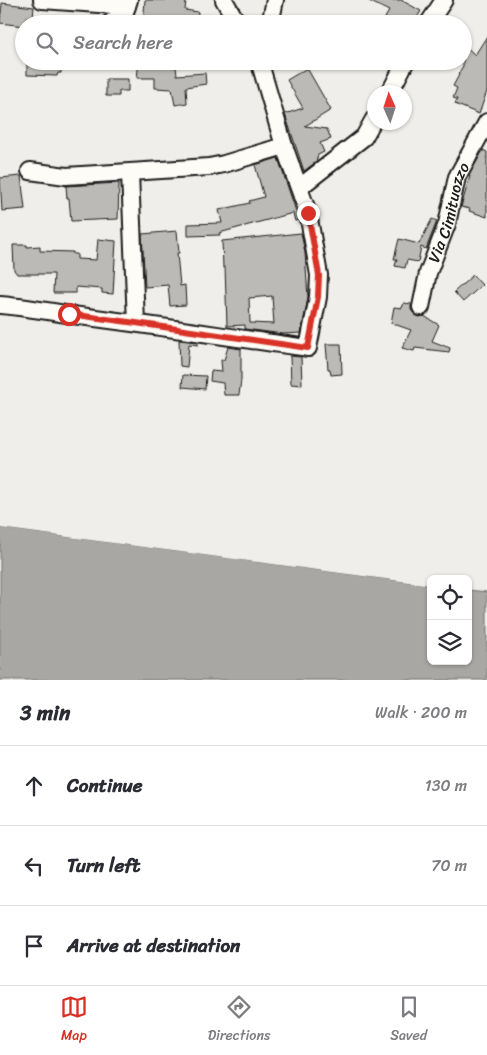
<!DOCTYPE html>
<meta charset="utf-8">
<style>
body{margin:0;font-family:Sriracha,sans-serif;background:#f2f2f3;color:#2b2b33}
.controls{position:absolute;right:15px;bottom:15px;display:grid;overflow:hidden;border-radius:8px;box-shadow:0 1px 4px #0004}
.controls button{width:45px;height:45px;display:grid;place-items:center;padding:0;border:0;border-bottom:1px solid #e1e1e2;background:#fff;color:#2b2b33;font:25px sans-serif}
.compass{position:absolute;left:367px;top:85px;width:45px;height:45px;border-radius:50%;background:#fff;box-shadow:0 1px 4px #0004;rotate:357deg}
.stop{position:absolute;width:15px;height:15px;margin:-11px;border:4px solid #d93025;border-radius:50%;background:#fff}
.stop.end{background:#d93025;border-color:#fff;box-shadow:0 1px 5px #0008}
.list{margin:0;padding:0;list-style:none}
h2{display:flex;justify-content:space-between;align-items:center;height:65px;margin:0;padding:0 20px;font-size:21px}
h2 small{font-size:16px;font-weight:400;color:#7c7c81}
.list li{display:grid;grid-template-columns:32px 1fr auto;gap:15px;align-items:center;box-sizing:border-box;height:80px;padding:0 20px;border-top:1px solid #e1e1e2}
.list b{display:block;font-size:19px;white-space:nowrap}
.list em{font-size:16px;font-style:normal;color:#7c7c81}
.icon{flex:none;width:28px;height:28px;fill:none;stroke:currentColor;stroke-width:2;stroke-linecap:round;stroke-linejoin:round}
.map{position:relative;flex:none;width:487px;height:680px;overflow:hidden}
.search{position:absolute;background:#fff;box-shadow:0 1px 4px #0004;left:15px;right:15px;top:15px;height:55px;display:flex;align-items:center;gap:12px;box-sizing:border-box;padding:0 18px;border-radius:28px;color:#7c7c81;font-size:19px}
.sheet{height:305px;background:#fff}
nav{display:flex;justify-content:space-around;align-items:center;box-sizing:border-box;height:70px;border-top:1px solid #e1e1e2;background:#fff;font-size:14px;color:#7c7c81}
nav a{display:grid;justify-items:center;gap:2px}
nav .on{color:#d93025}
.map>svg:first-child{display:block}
.water{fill:#a8a7a3;stroke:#706f6d}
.pier{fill:#f0eeea}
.building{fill:#bbbab6;stroke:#1c1c1c;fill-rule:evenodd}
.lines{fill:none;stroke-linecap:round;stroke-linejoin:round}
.minor-casing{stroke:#1c1c1c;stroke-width:20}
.minor{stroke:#fdfcf7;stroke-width:16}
.route{stroke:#d93025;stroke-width:6}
.labels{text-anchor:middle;stroke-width:4.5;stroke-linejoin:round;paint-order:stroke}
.street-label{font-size:16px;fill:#1c1c1c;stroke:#fdfcf7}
</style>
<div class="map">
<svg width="487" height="680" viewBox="0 0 487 680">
<rect width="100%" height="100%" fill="#f0eeea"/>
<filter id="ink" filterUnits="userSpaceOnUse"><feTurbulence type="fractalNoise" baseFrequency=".02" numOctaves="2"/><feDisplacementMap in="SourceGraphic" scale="10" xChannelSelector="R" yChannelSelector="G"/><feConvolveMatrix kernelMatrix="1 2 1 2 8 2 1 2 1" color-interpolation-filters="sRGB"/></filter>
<g filter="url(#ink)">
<path class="water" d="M0,528L431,585V661H468V590L487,592V680H0Z"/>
<path class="pier" d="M0,525L431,582V585L0,528Z"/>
<path class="building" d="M145,0H186L185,10L198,12L197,24H143Z
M367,0H401L421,11L413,24H394L385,18L389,11Z
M2,3L34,7L33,18L26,17L25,24H24V26L0,23Z
M487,36V91L479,114L455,104L457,99L453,98L457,88L453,86L459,75L458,74L463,66V44L475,55Z
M27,61H61V73H58L57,76L27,75Z
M139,61H163L164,66L176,67L177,75L205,73L206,84L186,87L187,103L175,105L172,89L155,88V78H137Z
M307,68L331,110L305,126L327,129L331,139L320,143L324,152L318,155L316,162L304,171L285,114L303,108L287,80Z
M106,79H128V91H119V96H106Z
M483,150L487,152V217L469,211L470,209L461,207L470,176H469Z
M278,158L299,220L295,221L293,213L219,233L220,235L188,236V224L222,223L219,210L250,203L249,201L264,197L255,165Z
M21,176L25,209L2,211L0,178Z
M119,183L118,219L71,221L69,198H67L66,186Z
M432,219L437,221L426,249L421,247L418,262L407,260L405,268L395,266L397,259H394L399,239L419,244Z
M177,231L179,253H177L180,286L185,285L186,305L170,306L168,285L145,287L142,234Z
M301,233L305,253L308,298L301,333L283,334L245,329V325L227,326L225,267L223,268L222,241ZM272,296L274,324L250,323L249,298Z
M98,239L116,241L113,294L102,293V289L76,287V293H53L54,274H17L14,270L13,245H27V247L40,246V251L73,252V254H77V259L96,260Z
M473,275L482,285L463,302L454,292Z
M404,303L411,304V310L415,315L419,317L424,316L439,325L432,341L450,348L449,352L415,348L414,351L402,348L411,330L391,323L394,307L402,308Z
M179,340L198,342V345L189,344L187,367L180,366Z
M326,344H341L342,374L331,375L330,369H328Z
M228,347L241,349V380L239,395H224L223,383L210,381L211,371L222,372L221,360H224Z
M290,356L301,357L302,385L291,384Z
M183,375L206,376L205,389L182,387Z"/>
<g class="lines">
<g class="minor-casing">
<g id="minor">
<path d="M42,0L127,6"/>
<path d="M224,0L238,24"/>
<path d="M109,24L125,12L129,0"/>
<path d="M270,24L275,0"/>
<path d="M428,24L444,0"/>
<path d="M390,92L406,61"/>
<path d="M30,171L66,176L209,167L224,164L284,146"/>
<path d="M130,173L136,323"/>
<path d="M300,187L364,137L374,119"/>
<path d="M0,305C24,307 48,311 72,315C151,325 229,337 308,348L318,297L319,275L308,213L284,146L261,67L262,61"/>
<path id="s1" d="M421,307L428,273L447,224L457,177L487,122"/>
</g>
</g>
<use href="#minor" class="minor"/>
</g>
</g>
<g class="lines" filter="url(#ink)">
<path class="route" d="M69,314L136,323L308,348L318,297L319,275L308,213"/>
</g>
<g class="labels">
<g class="street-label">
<text dy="6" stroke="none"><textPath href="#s1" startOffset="99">Via Cimituozzo</textPath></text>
</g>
</g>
</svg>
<div class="controls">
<button><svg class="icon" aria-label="locate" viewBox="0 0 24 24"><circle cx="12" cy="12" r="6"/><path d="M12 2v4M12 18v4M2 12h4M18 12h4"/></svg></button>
<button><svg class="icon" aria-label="layers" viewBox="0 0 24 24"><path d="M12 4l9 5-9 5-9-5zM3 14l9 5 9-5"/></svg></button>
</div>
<svg class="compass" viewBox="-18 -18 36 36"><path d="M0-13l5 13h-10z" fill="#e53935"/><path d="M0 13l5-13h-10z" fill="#7c7c81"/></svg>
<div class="stop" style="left:69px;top:314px"></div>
<div class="stop end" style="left:308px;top:213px"></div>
<div class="search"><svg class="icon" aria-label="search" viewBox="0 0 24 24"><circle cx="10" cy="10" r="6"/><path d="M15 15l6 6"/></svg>Search here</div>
</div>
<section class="sheet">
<h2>3 min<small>Walk · 200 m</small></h2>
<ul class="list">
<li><svg class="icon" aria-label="ahead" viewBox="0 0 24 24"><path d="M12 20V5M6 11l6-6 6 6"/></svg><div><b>Continue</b></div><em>130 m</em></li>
<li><svg class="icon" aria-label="left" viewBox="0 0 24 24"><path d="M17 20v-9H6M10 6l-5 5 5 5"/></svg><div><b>Turn left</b></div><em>70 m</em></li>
<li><svg class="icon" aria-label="arrive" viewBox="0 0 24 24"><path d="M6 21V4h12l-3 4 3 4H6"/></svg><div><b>Arrive at destination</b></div></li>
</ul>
</section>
<nav>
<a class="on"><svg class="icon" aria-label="map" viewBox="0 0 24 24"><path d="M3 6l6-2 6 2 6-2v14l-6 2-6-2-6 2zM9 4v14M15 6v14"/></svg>Map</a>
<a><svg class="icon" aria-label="directions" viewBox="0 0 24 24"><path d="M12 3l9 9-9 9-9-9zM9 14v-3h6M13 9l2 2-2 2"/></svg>Directions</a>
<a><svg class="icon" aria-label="saved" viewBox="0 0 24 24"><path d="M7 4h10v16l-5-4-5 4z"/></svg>Saved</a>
</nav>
